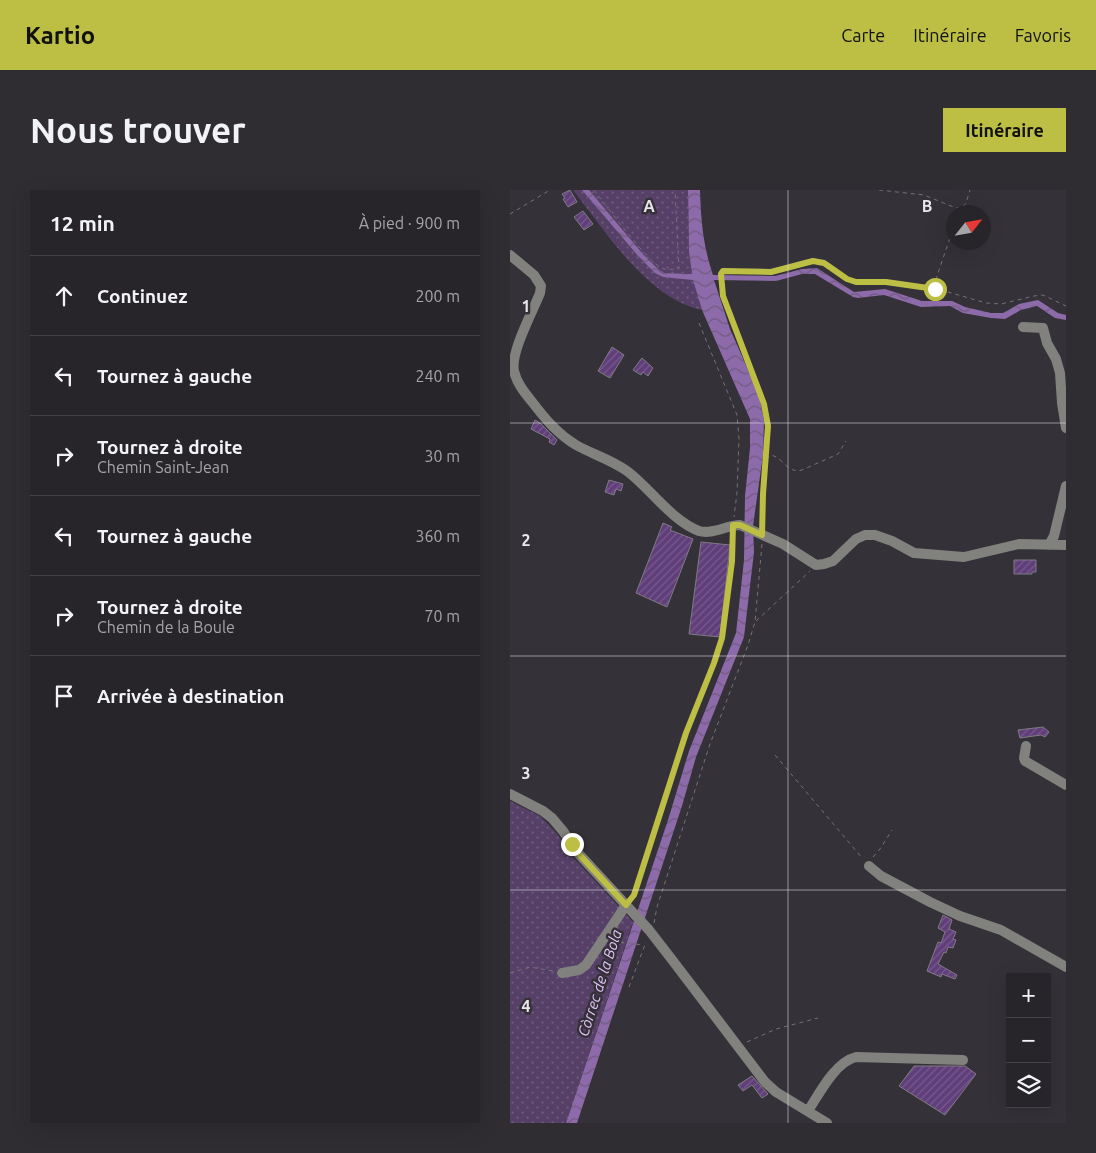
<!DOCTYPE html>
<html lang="fr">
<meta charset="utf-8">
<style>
body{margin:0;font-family:Ubuntu,sans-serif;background:#302d32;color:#f1f3f6}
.controls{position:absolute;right:15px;bottom:15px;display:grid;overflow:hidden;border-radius:0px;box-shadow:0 5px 20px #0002}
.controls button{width:45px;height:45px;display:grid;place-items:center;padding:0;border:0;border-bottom:1px solid #444247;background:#28252a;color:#f1f3f6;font:25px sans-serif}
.compass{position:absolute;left:436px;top:15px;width:45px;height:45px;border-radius:50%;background:#28252a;box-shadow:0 5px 20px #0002;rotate:59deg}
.stop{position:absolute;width:15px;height:15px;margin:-11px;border:4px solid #bcbf44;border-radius:50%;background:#fff}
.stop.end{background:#bcbf44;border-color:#fff;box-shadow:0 1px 5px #0008}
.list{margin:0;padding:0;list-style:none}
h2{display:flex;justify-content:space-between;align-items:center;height:65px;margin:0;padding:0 20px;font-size:21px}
h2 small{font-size:16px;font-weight:400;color:#a5a5a8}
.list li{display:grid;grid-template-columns:32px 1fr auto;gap:15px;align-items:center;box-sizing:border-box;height:80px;padding:0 20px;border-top:1px solid #444247}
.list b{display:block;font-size:19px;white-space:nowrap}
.list p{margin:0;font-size:16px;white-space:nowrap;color:#a5a5a8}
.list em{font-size:16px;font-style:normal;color:#a5a5a8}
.icon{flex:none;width:28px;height:28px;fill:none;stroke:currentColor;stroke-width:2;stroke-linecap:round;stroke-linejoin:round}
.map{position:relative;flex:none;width:556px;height:933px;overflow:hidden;border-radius:0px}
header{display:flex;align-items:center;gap:30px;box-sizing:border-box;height:70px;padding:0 25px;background:#bcbf44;color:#111}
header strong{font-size:24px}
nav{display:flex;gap:28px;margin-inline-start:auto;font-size:18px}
.intro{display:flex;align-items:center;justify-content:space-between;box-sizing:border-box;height:120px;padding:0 30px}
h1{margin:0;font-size:35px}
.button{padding:12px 22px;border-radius:0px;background:#bcbf44;color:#111;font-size:18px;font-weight:700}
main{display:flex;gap:30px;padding:0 30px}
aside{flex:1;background:#28252a;border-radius:0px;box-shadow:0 5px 20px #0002}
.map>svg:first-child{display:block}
.grass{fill:url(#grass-dots)}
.water{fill:url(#water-waves)}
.building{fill:url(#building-hatch);stroke:#7f7b82}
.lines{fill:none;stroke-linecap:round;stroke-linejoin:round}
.path{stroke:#747177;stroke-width:1;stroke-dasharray:4 4;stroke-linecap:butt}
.minor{stroke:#81817d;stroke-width:10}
.route{stroke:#bcbf44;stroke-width:6}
.grid{fill:none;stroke:#e9e7eb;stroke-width:1;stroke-opacity:0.55}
.labels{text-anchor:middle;stroke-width:5;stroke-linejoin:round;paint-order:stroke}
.water-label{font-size:15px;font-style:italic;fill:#e0c3f8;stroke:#353138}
.grid-label{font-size:16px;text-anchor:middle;font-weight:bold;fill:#e9e7eb;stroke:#353138;stroke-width:5;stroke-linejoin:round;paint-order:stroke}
</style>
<header>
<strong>Kartio</strong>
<nav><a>Carte</a><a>Itinéraire</a><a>Favoris</a></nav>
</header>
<div class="intro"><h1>Nous trouver</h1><a class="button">Itinéraire</a></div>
<main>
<aside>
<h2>12 min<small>À pied · 900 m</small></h2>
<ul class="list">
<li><svg class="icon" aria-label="ahead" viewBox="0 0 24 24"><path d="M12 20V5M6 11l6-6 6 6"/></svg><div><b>Continuez</b></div><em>200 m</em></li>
<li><svg class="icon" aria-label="left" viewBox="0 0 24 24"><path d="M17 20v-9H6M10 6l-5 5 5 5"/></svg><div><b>Tournez à gauche</b></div><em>240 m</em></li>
<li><svg class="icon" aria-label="right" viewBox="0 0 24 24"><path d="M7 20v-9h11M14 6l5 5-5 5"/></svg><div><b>Tournez à droite</b><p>Chemin Saint-Jean</p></div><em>30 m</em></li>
<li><svg class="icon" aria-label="left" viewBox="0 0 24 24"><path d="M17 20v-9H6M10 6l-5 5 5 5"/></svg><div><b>Tournez à gauche</b></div><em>360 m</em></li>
<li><svg class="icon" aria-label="right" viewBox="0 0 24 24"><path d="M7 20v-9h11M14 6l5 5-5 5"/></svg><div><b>Tournez à droite</b><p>Chemin de la Boule</p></div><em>70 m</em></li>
<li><svg class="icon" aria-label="arrive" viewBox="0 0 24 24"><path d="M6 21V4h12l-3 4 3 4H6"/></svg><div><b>Arrivée à destination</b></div></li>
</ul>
</aside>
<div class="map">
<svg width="556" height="933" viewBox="0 0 556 933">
<defs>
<pattern id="grass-dots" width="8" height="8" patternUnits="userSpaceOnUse" patternTransform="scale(1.25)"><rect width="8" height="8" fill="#564067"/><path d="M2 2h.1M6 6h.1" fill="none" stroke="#6e5c7d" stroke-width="1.8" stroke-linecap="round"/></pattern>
<pattern id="water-waves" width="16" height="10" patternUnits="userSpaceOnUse" patternTransform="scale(1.25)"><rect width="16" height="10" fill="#8d6aa9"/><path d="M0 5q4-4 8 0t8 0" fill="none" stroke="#715b81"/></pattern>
<pattern id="building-hatch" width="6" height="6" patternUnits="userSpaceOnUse" patternTransform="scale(1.25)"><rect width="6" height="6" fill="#603e7a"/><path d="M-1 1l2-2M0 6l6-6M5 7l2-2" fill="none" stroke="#775a8d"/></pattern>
</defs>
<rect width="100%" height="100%" fill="#353138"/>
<path class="grass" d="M63,0H72L128,66L153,87L183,89L192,120C138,109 95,41 63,0Z
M79,0H178L179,62L182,84L154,83L148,79L130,61Z
M0,611L30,626L37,633L48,645L62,666L123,732L56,933H0Z"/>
<path class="water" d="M72,0H79L132,63L148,79L154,83L182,84L179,62L178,0H190C191,30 193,56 203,85L265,86L292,79L307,78L344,102L375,99L412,111H442L455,117L481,123H493L509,114L528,110L548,123L556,125V130L545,128L527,116L511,120L495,129L481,128L453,123L440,116L411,117L374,105L348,108L343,107L305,84H292L266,91L204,90L220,139L249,205L254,231L253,265L243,336L244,362L234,447L186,567L172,616L67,933H56L158,630L179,561L226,443L234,370L235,306L240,258V229L192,120L183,90L153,87L145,83L128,66Z"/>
<path class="building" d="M60,0L67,12L58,17L53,9L55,8L52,4Z
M73,21L83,34L74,40L64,27Z
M102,157L114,165L100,188L88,181Z
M132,168L143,178L138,186L133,182L131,185L123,180Z
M25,230L30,233L47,250L44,255L39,252L40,249L21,239Z
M99,290L113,294L111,301L106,299L104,305L95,302Z
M153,333L162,337L160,340L183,349L157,417L126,403Z
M191,352L220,355L210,447L179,444Z
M504,370H526V382H522V384H504Z
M533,537L539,542L535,547L531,545L510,548L508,540Z
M433,725L442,730L439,739L446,742L443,749L446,750L443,758L438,757L436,763L434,762L428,774L447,785L445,789L432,784L431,787L417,781L428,752L431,753L435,742L428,738Z
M404,876H455L466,884L435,925L389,896Z
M242,886L258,904L252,908L242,895L233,901L228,895Z"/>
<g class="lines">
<path class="path" d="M84,0C96,15 139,75 154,79C158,80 164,79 169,79L165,0
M369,0L414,5L441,16L451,19L456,13L460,0
M0,24L40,0
M425,98L427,86L443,39
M189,133L227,225L229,249L227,303L224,327
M256,269L261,265C274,268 277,284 292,280L328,264L336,251
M252,335L253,304L258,236L254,214L213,106L211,83L213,81L261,82L303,71L314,73L337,89L347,93L376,92L398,94L438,102L476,113L491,114L524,106L533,105L556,116
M246,431L300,381
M265,565L353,669
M363,667L370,659L382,640
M121,709L124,705L177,543L204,473L212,448L222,371V344
M144,733L147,717L200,554L238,455L245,432L252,354
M102,751L133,755
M0,783L20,777L43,781
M119,797L136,752
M237,852L266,839L308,828"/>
<path class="minor" d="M0,65L24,85L31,96L30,103C23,121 0,163 4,181C7,194 15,203 23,213C36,230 48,244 66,255C82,264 102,270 117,281C140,298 162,331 189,341C202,345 217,335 230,335L273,354L306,375L314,374L323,371L346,349L355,345H365L382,351L404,363L454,367L509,354L556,355
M513,137L533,138L537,153L546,169L550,183L552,213L556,238
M539,355L544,346L556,296
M516,556L514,568L515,571L556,595
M0,604L33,621L42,628L53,641L67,662L139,740L163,771L255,892L266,902L317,933
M359,676L371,686L420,712L450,726L491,740L556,777
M52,783L69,780L76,775L116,715
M298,921C309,904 325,872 346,867L453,870"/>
</g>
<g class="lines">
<path class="route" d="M62,654L67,662L116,715L124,705L176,543L204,473L212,448L222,371L223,335H230L252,345L253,304L258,236L254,214L213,106L211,84L213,81L261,82L303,71L314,73L337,89L346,92H376L425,99"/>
</g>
<path class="grid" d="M278,0V933M0,233H556M0,466H556M0,700H556"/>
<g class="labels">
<g class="water-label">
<text transform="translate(90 793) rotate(-72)" y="5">Còrrec de la Bola</text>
</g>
</g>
<g class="grid-label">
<text x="139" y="22">A</text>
<text x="417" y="22">B</text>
<text x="16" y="122">1</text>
<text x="16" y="356">2</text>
<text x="16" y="589">3</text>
<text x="16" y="822">4</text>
</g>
</svg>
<div class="controls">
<button>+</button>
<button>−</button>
<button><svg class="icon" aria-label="layers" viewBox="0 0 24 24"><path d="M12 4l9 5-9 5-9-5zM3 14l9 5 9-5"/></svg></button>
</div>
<svg class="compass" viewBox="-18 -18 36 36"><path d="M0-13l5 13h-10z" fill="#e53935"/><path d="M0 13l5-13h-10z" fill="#a5a5a8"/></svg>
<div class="stop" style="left:425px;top:99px"></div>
<div class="stop end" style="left:62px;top:654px"></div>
</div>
</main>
